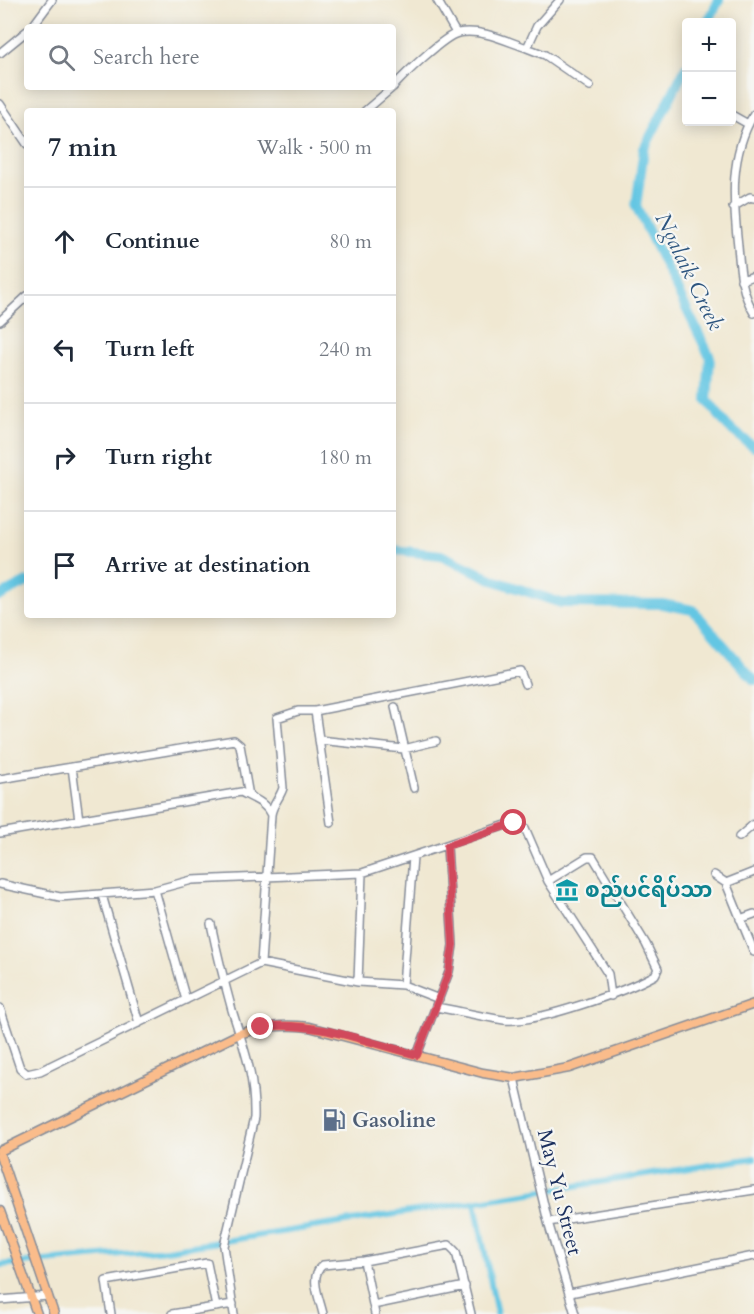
<!DOCTYPE html>
<meta charset="utf-8">
<style>
body{margin:0;font-family:Cardo,"Noto Sans Myanmar",serif;background:#f2f2f3;color:#1f2937}
.controls{position:absolute;right:18px;top:18px;display:grid;overflow:hidden;border-radius:6px;box-shadow:0 3px 15px #0003}
.controls button{width:54px;height:54px;display:grid;place-items:center;padding:0;border:0;border-bottom:2px solid #e0e1e3;background:#fff;color:#1f2937;font:30px sans-serif}
.stop{position:absolute;width:18px;height:18px;margin:-14px;border:4px solid #d1495b;border-radius:50%;background:#fff}
.stop.end{background:#d1495b;border-color:#fff;box-shadow:0 2px 6px #0008}
.list{margin:0;padding:0;list-style:none}
h2{display:flex;justify-content:space-between;align-items:center;height:78px;margin:0;padding:0 24px;font-size:26px}
h2 small{font-size:20px;font-weight:400;color:#747a83}
.list li{display:grid;grid-template-columns:39px 1fr auto;gap:18px;align-items:center;box-sizing:border-box;height:108px;padding:0 24px;border-top:2px solid #e0e1e3}
.list b{display:block;font-size:22px;white-space:nowrap}
.list em{font-size:20px;font-style:normal;color:#747a83}
.icon{flex:none;width:33px;height:33px;fill:none;stroke:currentColor;stroke-width:2;stroke-linecap:round;stroke-linejoin:round}
.map{position:relative;flex:none;width:754px;height:1314px;overflow:hidden}
.search{position:absolute;background:#fff;box-shadow:0 3px 15px #0003;left:24px;top:24px;width:372px;height:66px;display:flex;align-items:center;gap:15px;box-sizing:border-box;padding:0 21px;border-radius:6px;color:#747a83;font-size:22px}
.panel{position:absolute;background:#fff;box-shadow:0 3px 15px #0003;left:24px;top:108px;width:372px;height:510px;border-radius:6px}
.map>svg:first-child{display:block}
.lines{fill:none;stroke-linecap:round;stroke-linejoin:round}
.canal{stroke:#64c6e3;stroke-width:6}
.river{stroke:#64c6e3;stroke-width:10}
.minor-casing{stroke:#868c98;stroke-width:10}
.major-casing{stroke:#868c98;stroke-width:11}
.minor{stroke:#fff;stroke-width:7}
.major{stroke:#fabc8b;stroke-width:8}
.route{stroke:#d1495b;stroke-width:8}
.labels{text-anchor:middle;stroke-width:4.5;stroke-linejoin:round;paint-order:stroke}
.culture-label{font-size:21px;font-weight:bold;fill:#0d838f;stroke:#f6f6f2;text-anchor:start}
.service-label{font-size:21px;font-weight:bold;fill:#4e5e75;stroke:#f6f6f2;text-anchor:start}
.street-label{font-size:21px;fill:#1b2f5e;stroke:#f6f6f2}
.water-label{font-size:22px;font-style:italic;fill:#2d557f;stroke:#f6f6f2}
</style>
<div class="map">
<svg width="754" height="1314" viewBox="0 0 754 1314">
<rect width="100%" height="100%" fill="#f6f6f2"/>
<filter id="ink" filterUnits="userSpaceOnUse"><feTurbulence type="fractalNoise" baseFrequency=".0167" numOctaves="2"/><feDisplacementMap in="SourceGraphic" scale="12" xChannelSelector="R" yChannelSelector="G"/><feConvolveMatrix kernelMatrix="1 2 1 2 8 2 1 2 1" color-interpolation-filters="sRGB"/></filter>
<filter id="wash" filterUnits="userSpaceOnUse"><feTurbulence type="fractalNoise" baseFrequency=".008" numOctaves="4" result="noise"/><feDisplacementMap in="SourceGraphic" scale="24" xChannelSelector="R" yChannelSelector="G"/><feGaussianBlur stdDeviation="1.35" result="paint"/><feColorMatrix in="noise" values="0 0 0 0 0 0 0 0 0 0 0 0 0 0 0 0 0 1.4 0 .05"/><feComposite in="paint" operator="in"/></filter>
<g filter="url(#wash)">
<rect width="100%" height="100%" fill="#f0e8d2"/>
<g class="lines">
<path class="canal" d="M475,1203L497,1314
M0,1265L167,1250L754,1158"/>
<path class="river" d="M708,22L719,0
M686,67L644,149L636,206L710,357L707,400L728,427L754,447
M393,550L441,555L496,581L561,603L662,604L693,610L754,680
M0,596L27,582"/>
</g>
</g>
<g filter="url(#ink)">
<g class="lines">
<g class="minor-casing">
<path id="minor" d="M437,0L456,33
M32,27L52,0
M527,48L545,55L590,86
M0,53L27,31
M393,87C404,75 444,36 458,33C481,28 506,41 527,48L537,26L560,0
M0,104L27,144
M365,111L393,87
M754,114C729,156 733,200 738,246C740,269 741,292 754,313
M732,115L748,124
M733,207L750,197L754,198
M741,280L754,276
M0,321L27,296
M395,707L414,788
M315,711L331,823
M319,740L404,749L436,741
M72,767L79,820
M0,779L234,740L240,745L249,796
M271,815C272,805 280,798 283,788L277,718L298,711H315L520,671L525,684
M0,833L241,792C254,799 265,802 271,815L261,963
M739,837L754,824
M714,875L726,883L754,952
M726,883L754,872
M0,884L60,897L155,890L192,880L362,873L509,824H518L525,828L548,881L608,974L611,996
M155,890L186,1000
M102,895L139,1023
M740,919L754,914
M211,924C217,953 224,981 232,1010C244,1049 255,1075 254,1118L224,1246L234,1314
M358,982L362,873
M403,985L413,857
M436,1007C459,1011 482,1017 504,1020C536,1024 626,991 655,975L658,969L646,944L593,857H587L548,881
M0,1008L20,1068L27,1074L40,1071L261,963L358,982L403,985L439,999
M417,1055L449,972L453,945L447,846
M514,1078L548,1222L575,1314
M548,1222L754,1190
M364,1261L375,1314
M570,1293L754,1256
M0,1300L48,1296
M373,1305L465,1286
M111,1314L106,1281L207,1263L216,1307
M172,1314L233,1304
M323,1314C320,1299 308,1276 323,1265L364,1261L449,1245L456,1252L471,1314"/>
</g>
<g class="major-casing">
<path id="major" d="M0,1151L239,1034C264,1026 284,1024 309,1027L483,1073L514,1078L569,1068L754,1004
M0,1155L54,1314
M0,1211L37,1314"/>
</g>
<use href="#minor" class="minor"/>
<use href="#major" class="major"/>
</g>
</g>
<g class="lines" filter="url(#ink)">
<path class="route" d="M261,1027C313,1020 367,1042 417,1055L449,972L453,945L447,846L514,823"/>
</g>
<defs>
<g id="museum-bare" transform="scale(1.8)"><path d="M0-6L6-3V-2H-6V-3ZM-5-1h2V3h-2ZM-1-1h2V3h-2ZM3-1h2V3H3ZM-6 4H6V6H-6Z" fill="#0f9aa8" stroke="#f6f6f2" stroke-width="2.5" paint-order="stroke"/></g>
<g id="fuel-bare" transform="scale(1.8)"><path d="M-5.5-6h7V0h2V4h1.3V-2.5L3-4.5l.8-.8L6-3V5H2.5V1h-1V6h-7ZM-4.2-4.7v3.2H.2V-4.7Z" fill="#5c6f8a" stroke="#f6f6f2" stroke-width="2.5" paint-order="stroke"/></g>
</defs>
<g fill-rule="evenodd">
<use href="#museum-bare" x="567" y="890"/>
<use href="#fuel-bare" x="334" y="1120"/>
</g>
<g class="labels">
<g class="culture-label">
<text x="585" y="897">စည်ပင်ရိပ်သာ</text>
</g>
<g class="service-label">
<text x="352" y="1127">Gasoline</text>
</g>
<g class="street-label">
<text transform="translate(560 1192) rotate(76)" y="7">May Yu Street</text>
</g>
<g class="water-label">
<text transform="translate(690 271) rotate(64)" y="8">Ngalaik Creek</text>
</g>
</g>
</svg>
<div class="controls">
<button>+</button>
<button>−</button>
</div>
<div class="stop" style="left:514px;top:823px"></div>
<div class="stop end" style="left:261px;top:1027px"></div>
<div class="search"><svg class="icon" aria-label="search" viewBox="0 0 24 24"><circle cx="10" cy="10" r="6"/><path d="M15 15l6 6"/></svg>Search here</div>
<section class="panel">
<h2>7 min<small>Walk · 500 m</small></h2>
<ul class="list">
<li><svg class="icon" aria-label="ahead" viewBox="0 0 24 24"><path d="M12 20V5M6 11l6-6 6 6"/></svg><div><b>Continue</b></div><em>80 m</em></li>
<li><svg class="icon" aria-label="left" viewBox="0 0 24 24"><path d="M17 20v-9H6M10 6l-5 5 5 5"/></svg><div><b>Turn left</b></div><em>240 m</em></li>
<li><svg class="icon" aria-label="right" viewBox="0 0 24 24"><path d="M7 20v-9h11M14 6l5 5-5 5"/></svg><div><b>Turn right</b></div><em>180 m</em></li>
<li><svg class="icon" aria-label="arrive" viewBox="0 0 24 24"><path d="M6 21V4h12l-3 4 3 4H6"/></svg><div><b>Arrive at destination</b></div></li>
</ul>
</section>
</div>
